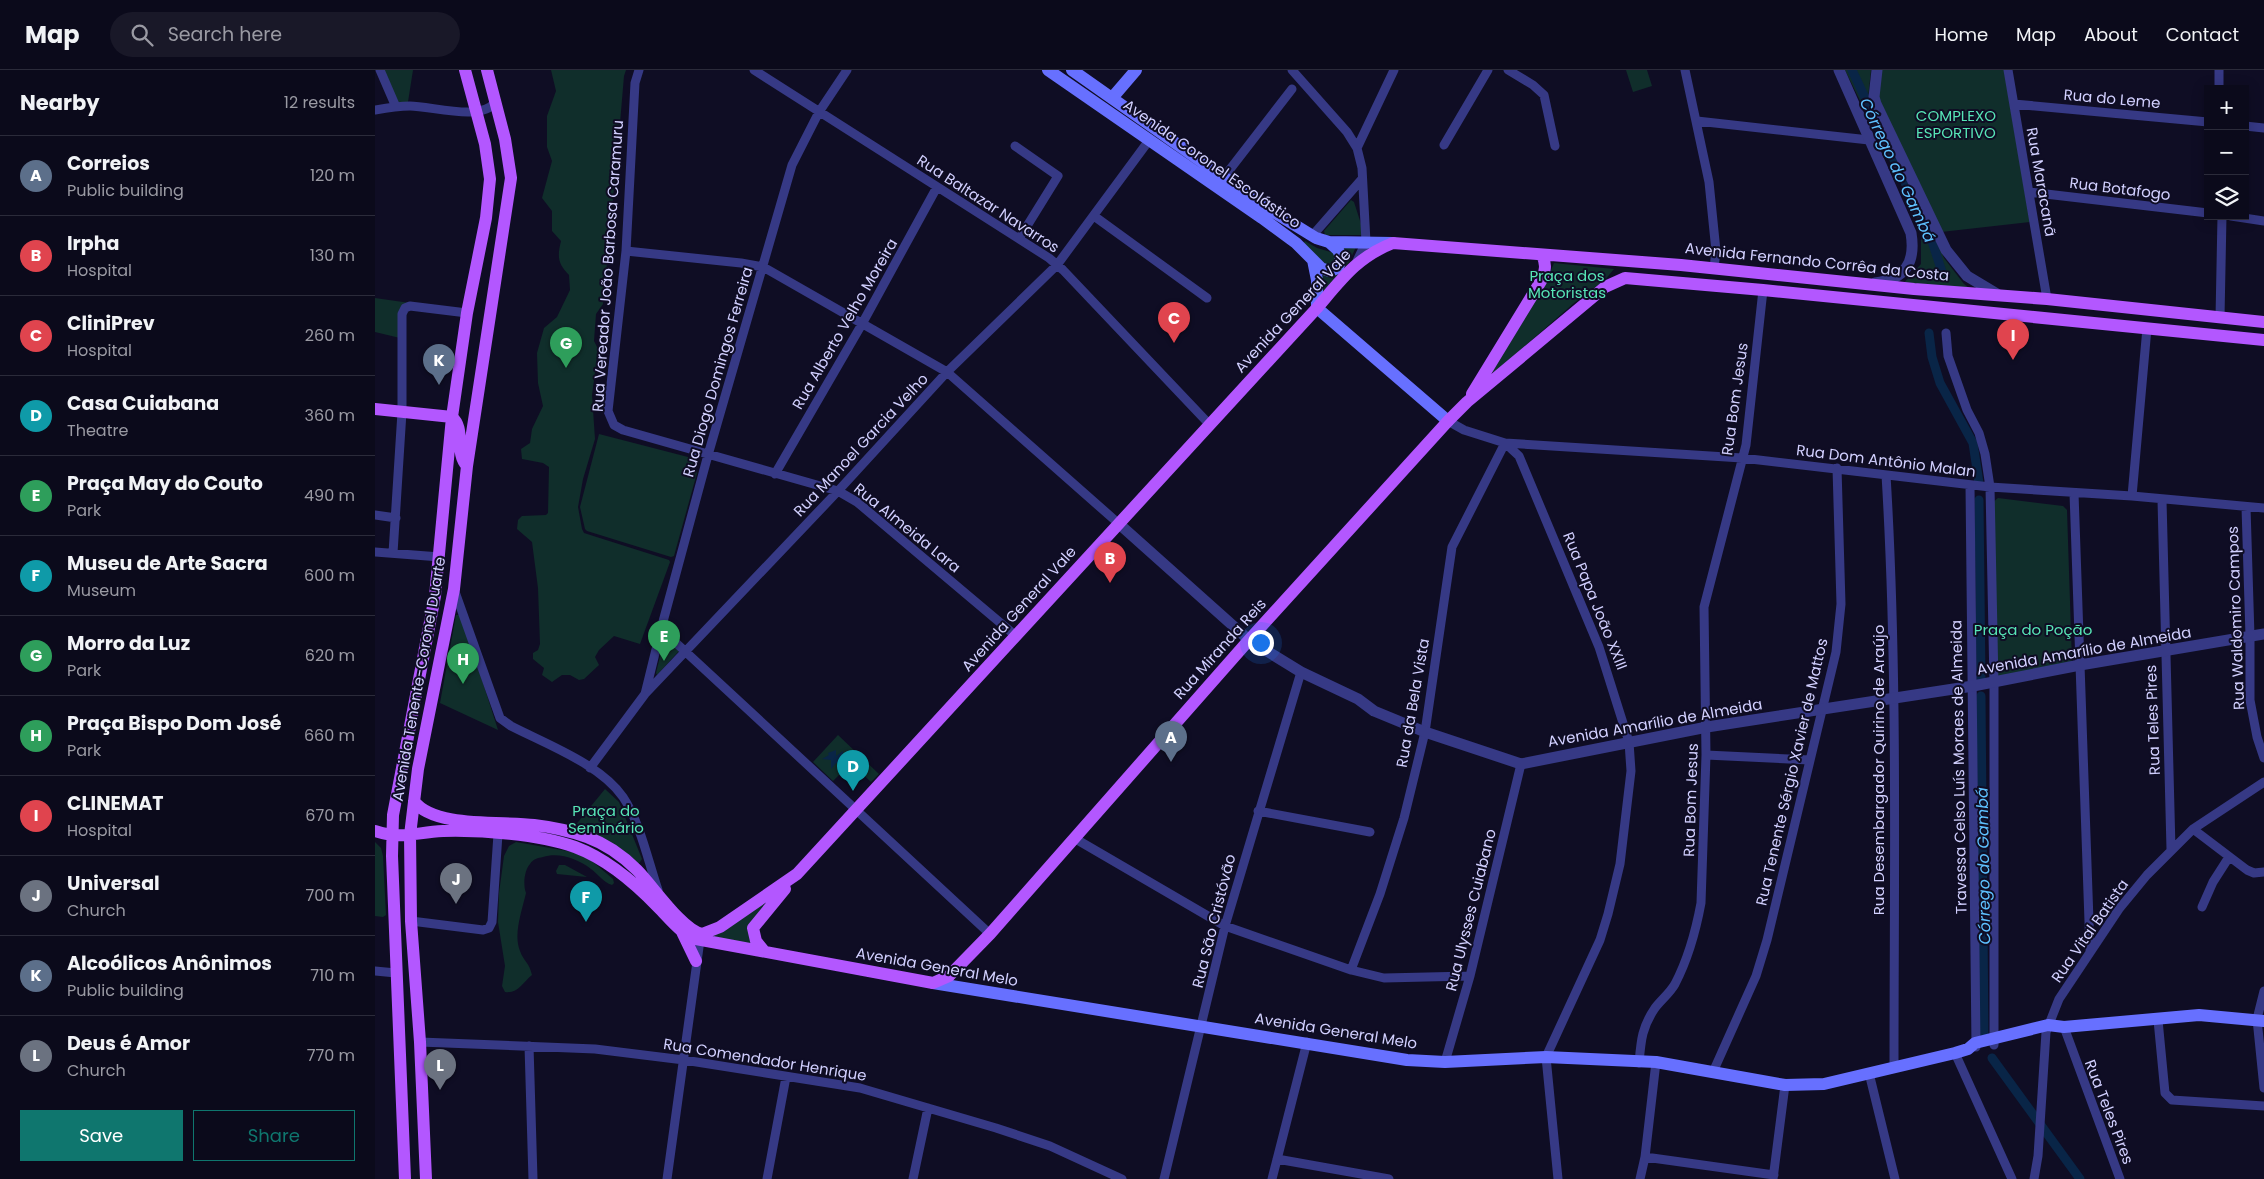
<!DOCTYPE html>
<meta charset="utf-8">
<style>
body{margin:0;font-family:Poppins,sans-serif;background:#191828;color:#f1f3f6}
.controls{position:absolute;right:15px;top:15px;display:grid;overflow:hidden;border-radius:0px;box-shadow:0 2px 12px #0003}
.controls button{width:45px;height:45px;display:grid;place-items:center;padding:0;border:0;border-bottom:1px solid #2b2b3a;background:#0b0a1b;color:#f1f3f6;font:25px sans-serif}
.you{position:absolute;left:885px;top:572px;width:18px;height:18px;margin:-12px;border:4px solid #fff;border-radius:50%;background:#1a73e8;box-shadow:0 0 0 8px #1a73e833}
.badge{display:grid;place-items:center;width:32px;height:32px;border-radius:50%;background:#0f766e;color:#fff;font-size:16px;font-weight:700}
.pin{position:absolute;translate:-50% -41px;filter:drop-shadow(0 1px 2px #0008)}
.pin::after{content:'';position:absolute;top:26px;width:18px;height:15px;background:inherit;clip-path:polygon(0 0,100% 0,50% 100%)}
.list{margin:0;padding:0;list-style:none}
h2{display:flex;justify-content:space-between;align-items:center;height:65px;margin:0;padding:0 20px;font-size:21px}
h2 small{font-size:16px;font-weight:400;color:#9a9aa3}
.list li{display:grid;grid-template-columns:32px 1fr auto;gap:15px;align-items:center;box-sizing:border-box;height:80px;padding:0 20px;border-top:1px solid #2b2b3a}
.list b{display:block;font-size:19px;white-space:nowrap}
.list p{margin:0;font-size:16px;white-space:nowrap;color:#9a9aa3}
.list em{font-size:16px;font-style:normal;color:#9a9aa3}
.actions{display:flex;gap:10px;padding:15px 20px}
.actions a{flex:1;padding:11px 0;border:1px solid #0f766e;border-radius:0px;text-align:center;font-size:18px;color:#0f766e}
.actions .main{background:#0f766e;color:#fff}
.icon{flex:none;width:28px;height:28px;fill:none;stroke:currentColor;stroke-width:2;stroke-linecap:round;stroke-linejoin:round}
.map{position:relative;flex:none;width:1889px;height:1109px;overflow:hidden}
header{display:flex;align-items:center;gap:30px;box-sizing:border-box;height:70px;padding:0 25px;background:#0b0a1b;border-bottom:1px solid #2b2b3a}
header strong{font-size:24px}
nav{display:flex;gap:28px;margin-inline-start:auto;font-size:18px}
.search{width:350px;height:45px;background:#191828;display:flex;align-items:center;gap:12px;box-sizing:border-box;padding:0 18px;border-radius:28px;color:#9a9aa3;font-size:19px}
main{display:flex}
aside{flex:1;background:#0b0a1b}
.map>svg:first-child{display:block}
.green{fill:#102e2b}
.water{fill:#092547}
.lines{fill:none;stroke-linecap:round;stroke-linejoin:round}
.canal{stroke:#092547;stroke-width:9}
.minor{stroke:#363985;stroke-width:9}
.tertiary{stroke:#363985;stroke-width:11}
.secondary{stroke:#6770ff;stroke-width:12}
.primary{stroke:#b357ff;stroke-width:12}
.labels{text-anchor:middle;stroke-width:4;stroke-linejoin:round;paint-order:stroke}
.street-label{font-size:15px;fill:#d2d0ff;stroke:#0f0d24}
.park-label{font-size:15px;fill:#57e5b6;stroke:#0f0d24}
.water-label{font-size:16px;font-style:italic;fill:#5ec1ff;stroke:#0f0d24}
</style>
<header>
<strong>Map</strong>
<div class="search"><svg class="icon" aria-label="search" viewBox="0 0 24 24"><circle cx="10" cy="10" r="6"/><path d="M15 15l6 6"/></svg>Search here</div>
<nav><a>Home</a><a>Map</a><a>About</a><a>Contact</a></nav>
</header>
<main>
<aside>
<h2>Nearby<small>12 results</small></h2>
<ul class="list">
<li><span class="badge" style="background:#5c6f8a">A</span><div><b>Correios</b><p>Public building</p></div><em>120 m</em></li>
<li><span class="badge" style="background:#e0444e">B</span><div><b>Irpha</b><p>Hospital</p></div><em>130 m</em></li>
<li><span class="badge" style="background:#e0444e">C</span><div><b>CliniPrev</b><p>Hospital</p></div><em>260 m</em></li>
<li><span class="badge" style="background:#0f9aa8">D</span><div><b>Casa Cuiabana</b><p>Theatre</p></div><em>360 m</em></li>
<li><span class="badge" style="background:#2e9e5b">E</span><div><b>Praça May do Couto</b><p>Park</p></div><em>490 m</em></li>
<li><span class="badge" style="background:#0f9aa8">F</span><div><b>Museu de Arte Sacra</b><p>Museum</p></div><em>600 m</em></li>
<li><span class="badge" style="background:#2e9e5b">G</span><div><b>Morro da Luz</b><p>Park</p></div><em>620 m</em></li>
<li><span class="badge" style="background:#2e9e5b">H</span><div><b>Praça Bispo Dom José</b><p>Park</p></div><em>660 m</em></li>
<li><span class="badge" style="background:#e0444e">I</span><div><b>CLINEMAT</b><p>Hospital</p></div><em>670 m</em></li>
<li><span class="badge" style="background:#6b7280">J</span><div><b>Universal</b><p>Church</p></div><em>700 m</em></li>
<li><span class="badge" style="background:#5c6f8a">K</span><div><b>Alcoólicos Anônimos</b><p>Public building</p></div><em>710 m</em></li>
<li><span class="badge" style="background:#6b7280">L</span><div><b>Deus é Amor</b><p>Church</p></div><em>770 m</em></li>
</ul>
<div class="actions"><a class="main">Save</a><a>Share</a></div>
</aside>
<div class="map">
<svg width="1889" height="1109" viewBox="0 0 1889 1109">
<rect width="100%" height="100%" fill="#0f0d24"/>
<path class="green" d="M7,0H38L33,32L21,33Z
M176,0H251L249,6L244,65C238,72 238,87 241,96L228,234L221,244L219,271L223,279L217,325L220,369L208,409L203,437L207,459L209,463L294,490L295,492L265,574L239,566L224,580L220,587L224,595L209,609L204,610L195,605H187L177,612L167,605L169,598L158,589V583L163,580L165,574L163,518L157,472L142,459L143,450L147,446L171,445L173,443L174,397L168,393L147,389L146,379L155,373L157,359L168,336L163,313L162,283L169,258L182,247L195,220L194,205C183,194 182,187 186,171L177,161V141L167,128L177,91L172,77V46L181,21Z
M1251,0H1272L1277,16L1258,22Z
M1470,0H1475C1496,43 1517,86 1537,129C1548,152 1563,177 1564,202H1570L1569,196L1551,152L1495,34L1497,21L1569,188L1589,214L1601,223L1526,216L1546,194V162L1539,141Z
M1480,0H1496L1493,28L1492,27Z
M1504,0H1629L1655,152L1566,162L1500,20Z
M976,130L979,132L987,157L986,165H950L949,161Z
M930,171L942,178L959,183L960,194L953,196L928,174Z
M964,177H981L974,192L946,225L947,201L956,204Z
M1179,193L1239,199L1229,211L1199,233L1119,303L1117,301L1171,212Z
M0,228L35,233L25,268L0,262Z
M224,364L313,387L321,397L322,403L299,486L296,487L212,461L210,459L205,437Z
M1623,428L1688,436L1692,440L1697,593L1623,608L1617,433Z
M81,545H84L87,547L123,660L65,633Z
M290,566L305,580L282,605L281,603Z
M463,665L504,704L496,712L481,698L470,709L465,704L458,711L438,692Z
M230,719L244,732L267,789L263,795L199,757Z
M0,772L6,778L8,786L11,845L8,847L0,846Z
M141,772L198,782L217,791L238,809L239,813L237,815C228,812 223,804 216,799C203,789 184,782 168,787C163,788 158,789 155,794C149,801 148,815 151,823C147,841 138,864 145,881C149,892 154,892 157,905C148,912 143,924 130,922L127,916L130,896L123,852L124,823L129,786L134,776Z
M184,795H190L212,807L182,804L181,801Z
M392,832L378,874L335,866Z"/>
<path class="water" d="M461,680V686L468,681L467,696L461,693L456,699V690L447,689L454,685L453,683Z"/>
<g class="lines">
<path class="canal" d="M1477,0L1555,165L1567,202
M1554,263L1557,287L1565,313L1598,373L1604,413
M1604,430L1606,610
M1606,626L1609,967
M1617,988L1705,1109"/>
<path class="minor" d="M5,0L21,37
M264,0L260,13L251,181L233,341L239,355L248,360L463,421L482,432L641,566
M379,0L674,188L688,200L835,355
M917,0L972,62L982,78L987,98L991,172L982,191
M1133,0L1158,15L1169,25L1180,76
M1310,0L1334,112L1341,181L1339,198
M1633,0L1672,229
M1844,19V0
M1639,34L1833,52
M0,40C11,38 23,36 35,36C57,36 107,52 120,32
M1322,51L1494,70
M1870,56L1889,58
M1069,75L1113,0
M640,76L683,106L644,169
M982,78L1019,0
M849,107L917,19
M1654,122L1833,143
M719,146L832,228
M1856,146L1889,151
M937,166L987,109
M251,181L366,193L388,197L572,302L743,453
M1845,248L1847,146
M1571,263L1573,286L1592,340L1604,363L1610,384L1615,417L1619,613V975
M1073,351L1089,360L1130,373L1144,386L1224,577L1254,672L1256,701L1245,794L1233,844L1225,870L1171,987L1183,1109
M1130,373L1367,388L1615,417L1757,426L1889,438
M400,404L487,254L562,117
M1511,405C1523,602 1519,799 1519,996
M1595,415L1601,977
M1699,423L1715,880
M1757,426L1772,258
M1787,430L1796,779
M1871,437L1875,566V630L1882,667L1889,688
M0,445L21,448
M0,482L65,487
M18,483L27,342V244L30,238L35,236L92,243
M79,519L125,648L136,656C171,674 225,694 248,727C265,752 273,791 283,820
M286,559L615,864
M270,624L286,559L333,385L417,95L444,42L472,0
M1331,685L1435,690
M215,698L270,624L463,421L572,302L682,195L775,69
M883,741L995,762
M1818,759L1872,800L1879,803L1889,802
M699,768L850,856L976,900L1009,908L1095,906
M1827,837L1838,812L1854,787
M36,851L108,860L114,858L117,852L123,764
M976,900L1005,824L1029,748L1050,662L1077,477L1130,373
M0,901L21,903
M1889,921L1882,949L1889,1018
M1783,950L1790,1023L1797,1030L1889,1036
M1689,957L1745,1109
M45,972L220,979L309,990L485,1018L621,1058L675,1076L747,1109
M154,976L158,1109
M1580,983L1637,1109
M1070,992L1095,906L1146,694
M1264,993C1266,970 1267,957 1280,938C1286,930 1295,923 1300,914C1313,889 1321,860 1326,833L1331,685L1329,537L1371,375L1388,220
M1338,1002L1381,906L1392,870L1461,582L1466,534L1462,398
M1494,1003L1520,1109
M1270,1087L1399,1105
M902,1089L1014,1109
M292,1109L325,870
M392,1109L411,1007
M538,1109L553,1038
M789,1109L850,856L926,602
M897,1109L932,972
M1265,1109L1270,1087L1281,992
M1398,1109L1410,1015
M1659,1109L1663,1086L1671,962L1684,929L1744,839L1772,805L1818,759L1889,712"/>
<path class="tertiary" d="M1464,0L1536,163C1541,193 1530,209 1500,213
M1502,0L1499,27L1501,34L1571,180L1592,206L1622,224
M743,453L874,570L926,602L983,629L999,641L1050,662L1146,694L1332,657L1598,616L1705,595L1889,564"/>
<path class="secondary" d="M673,0L887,148L921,173L946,198L954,201L963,198L966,187L963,180L954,172
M697,0L894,139L941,168L954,172L1018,173
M737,28L761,0
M938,190L942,210V238L1073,351
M558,913L1032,990L1070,992L1171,987L1281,992L1410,1015L1449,1014L1580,983L1593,979L1600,973L1673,955L1689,957L1824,945L1889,951"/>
<path class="primary" d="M1097,324L1166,211C1170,201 1172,195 1167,185
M0,339L77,347C91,359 79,382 92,396
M39,731C58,758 128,751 159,755C177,757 195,761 212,767C231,774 248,786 262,800C278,816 307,860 327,864L345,857L422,804L942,238C966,210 982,187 1018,173L1306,195L1539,219L1672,229L1889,252
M0,761C28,770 41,762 68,761C107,760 163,764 200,777C232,789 260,813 283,837C295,849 304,862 321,869L558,913L574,906L615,864L874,570L1073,351L1092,332L1230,217L1250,208L1388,220L1889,270
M307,862L321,891
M389,881L381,871L378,858L410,819
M30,1109L17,786L18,745L60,526L77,347L92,243L111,148L115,109L110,74L90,0
M51,1109L45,972L36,851L35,765L43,699L79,519L92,396L136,108L130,69L112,0"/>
</g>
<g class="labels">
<g class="street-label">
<text transform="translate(1737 29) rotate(5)" y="5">Rua do Leme</text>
<text transform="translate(837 94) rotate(35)" y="5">Avenida Coronel Escolástico</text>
<text transform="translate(1666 112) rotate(80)" y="5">Rua Maracanã</text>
<text transform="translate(1745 119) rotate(7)" y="5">Rua Botafogo</text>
<text transform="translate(613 134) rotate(33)" y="5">Rua Baltazar Navarros</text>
<text transform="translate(1442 192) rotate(6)" y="5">Avenida Fernando Corrêa da Costa</text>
<text transform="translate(233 196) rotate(-86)" y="5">Rua Vereador João Barbosa Caramuru</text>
<text transform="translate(918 241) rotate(-47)" y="5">Avenida General Vale</text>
<text transform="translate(470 254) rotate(-60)" y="5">Rua Alberto Velho Moreira</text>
<text transform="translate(343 302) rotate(-74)" y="5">Rua Diogo Domingos Ferreira</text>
<text transform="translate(1360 329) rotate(-82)" y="5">Rua Bom Jesus</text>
<text transform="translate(486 375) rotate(-47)" y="5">Rua Manoel Garcia Velho</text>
<text transform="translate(1511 391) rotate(7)" y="5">Rua Dom Antônio Malan</text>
<text transform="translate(532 458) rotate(39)" y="5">Rua Almeida Lara</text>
<text transform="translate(1220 531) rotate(68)" y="5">Rua Papa João XXIII</text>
<text transform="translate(644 539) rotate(-48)" y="5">Avenida General Vale</text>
<text transform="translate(1861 548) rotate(-92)" y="5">Rua Waldomiro Campos</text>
<text transform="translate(845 579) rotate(-48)" y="5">Rua Miranda Reis</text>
<text transform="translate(1709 581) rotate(-10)" y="5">Avenida Amarílio de Almeida</text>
<text transform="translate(44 609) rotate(-80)" y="5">Avenida Tenente-Coronel Duarte</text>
<text transform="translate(1038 633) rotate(-80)" y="5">Rua da Bela Vista</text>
<text transform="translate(1778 650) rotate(-92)" y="5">Rua Teles Pires</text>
<text transform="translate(1280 653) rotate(-10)" y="5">Avenida Amarílio de Almeida</text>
<text transform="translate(1584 697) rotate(-91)" y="5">Travessa Celso Luís Moraes de Almeida</text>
<text transform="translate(1504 700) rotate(-90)" y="5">Rua Desembargador Quirino de Araújo</text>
<text transform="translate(1417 702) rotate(-77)" y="5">Rua Tenente Sérgio Xavier de Mattos</text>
<text transform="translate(1316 730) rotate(-88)" y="5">Rua Bom Jesus</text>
<text transform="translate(1096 840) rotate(-76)" y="5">Rua Ulysses Cuiabano</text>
<text transform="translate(839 851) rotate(-76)" y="5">Rua São Cristóvão</text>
<text transform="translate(1715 861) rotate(-55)" y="5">Rua Vital Batista</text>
<text transform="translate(562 897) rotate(10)" y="5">Avenida General Melo</text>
<text transform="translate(961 961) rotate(9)" y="5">Avenida General Melo</text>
<text transform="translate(390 990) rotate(9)" y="5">Rua Comendador Henrique</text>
<text transform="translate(1734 1042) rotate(69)" y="5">Rua Teles Pires</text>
</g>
<g class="park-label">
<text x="1581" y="51">COMPLEXO<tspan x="1581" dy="17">ESPORTIVO</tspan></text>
<text x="1192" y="211">Praça dos<tspan x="1192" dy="17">Motoristas</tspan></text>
<text x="1658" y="565">Praça do Poção</text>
<text x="231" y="746">Praça do<tspan x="231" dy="17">Seminário</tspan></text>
</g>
<g class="water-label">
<text transform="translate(1523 100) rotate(65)" y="6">Córrego do Gambá</text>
<text transform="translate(1608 796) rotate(-91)" y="6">Córrego do Gambá</text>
</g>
</g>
</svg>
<div class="controls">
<button>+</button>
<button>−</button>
<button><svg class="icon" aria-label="layers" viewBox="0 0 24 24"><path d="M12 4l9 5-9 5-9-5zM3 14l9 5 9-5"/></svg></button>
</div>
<div class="you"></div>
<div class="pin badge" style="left:796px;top:692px;background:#5c6f8a">A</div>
<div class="pin badge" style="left:735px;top:513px;background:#e0444e">B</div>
<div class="pin badge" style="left:799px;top:273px;background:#e0444e">C</div>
<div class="pin badge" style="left:478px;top:721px;background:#0f9aa8">D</div>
<div class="pin badge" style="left:289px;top:591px;background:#2e9e5b">E</div>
<div class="pin badge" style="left:211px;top:852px;background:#0f9aa8">F</div>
<div class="pin badge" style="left:191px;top:298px;background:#2e9e5b">G</div>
<div class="pin badge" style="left:88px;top:614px;background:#2e9e5b">H</div>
<div class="pin badge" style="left:1638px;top:290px;background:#e0444e">I</div>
<div class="pin badge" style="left:81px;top:834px;background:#6b7280">J</div>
<div class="pin badge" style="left:64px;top:315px;background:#5c6f8a">K</div>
<div class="pin badge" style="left:65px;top:1020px;background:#6b7280">L</div>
</div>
</main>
